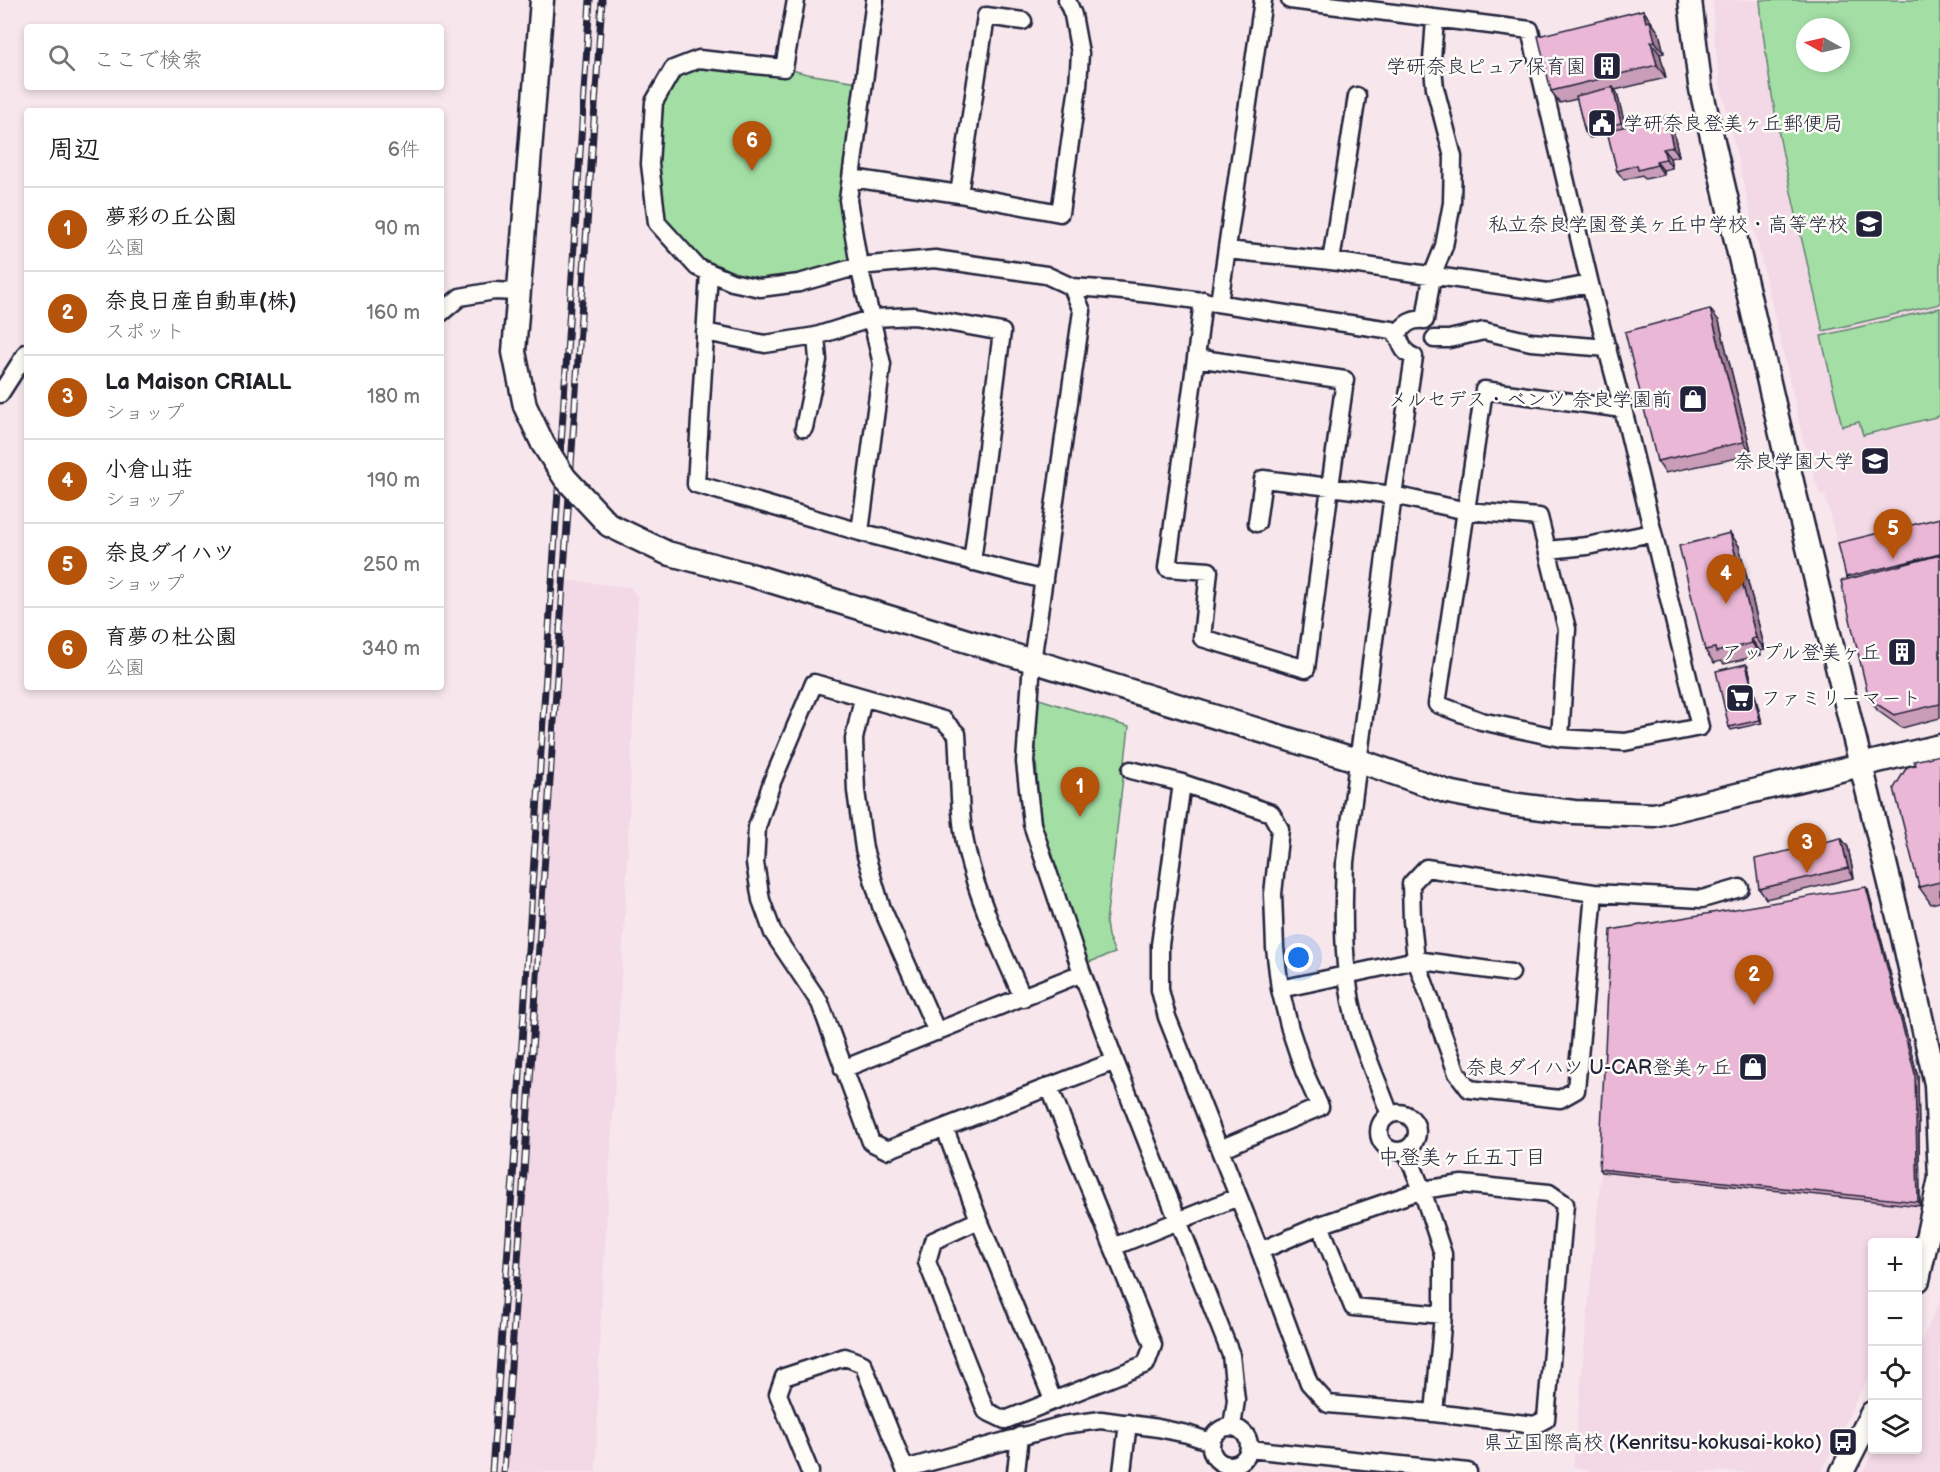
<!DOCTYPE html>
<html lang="ja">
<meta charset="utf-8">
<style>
body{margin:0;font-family:"Balsamiq Sans","Klee One",sans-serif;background:#f2f2f2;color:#202124}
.controls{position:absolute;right:18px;bottom:18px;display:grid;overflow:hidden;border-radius:6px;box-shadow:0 3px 9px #0003}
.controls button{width:54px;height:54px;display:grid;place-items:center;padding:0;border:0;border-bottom:2px solid #e0e0e0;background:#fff;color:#202124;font:30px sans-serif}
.compass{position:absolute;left:1796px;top:18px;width:54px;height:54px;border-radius:50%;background:#fff;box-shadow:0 3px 9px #0003;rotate:278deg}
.you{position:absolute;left:1299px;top:958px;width:21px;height:21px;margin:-15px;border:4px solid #fff;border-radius:50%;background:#1a73e8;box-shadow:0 0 0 9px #1a73e833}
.badge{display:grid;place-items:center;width:39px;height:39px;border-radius:50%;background:#b45309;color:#fff;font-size:20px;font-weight:700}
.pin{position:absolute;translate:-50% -50px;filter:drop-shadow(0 2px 3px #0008)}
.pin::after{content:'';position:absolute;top:32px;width:21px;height:18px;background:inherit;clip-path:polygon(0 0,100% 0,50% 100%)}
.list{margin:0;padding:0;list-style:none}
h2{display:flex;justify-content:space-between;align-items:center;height:78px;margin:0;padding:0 24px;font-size:26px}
h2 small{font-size:20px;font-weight:400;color:#757577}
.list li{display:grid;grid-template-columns:39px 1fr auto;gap:18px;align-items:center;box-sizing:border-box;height:84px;padding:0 24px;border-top:2px solid #e0e0e0}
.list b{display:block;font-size:22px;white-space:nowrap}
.list p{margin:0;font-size:20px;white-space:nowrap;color:#757577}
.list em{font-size:20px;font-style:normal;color:#757577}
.icon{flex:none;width:33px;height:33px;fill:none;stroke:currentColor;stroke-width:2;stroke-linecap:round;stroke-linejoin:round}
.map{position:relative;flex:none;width:1940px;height:1472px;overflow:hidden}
.search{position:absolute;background:#fff;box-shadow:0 3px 9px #0003;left:24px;top:24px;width:420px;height:66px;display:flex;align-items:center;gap:15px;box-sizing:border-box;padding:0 21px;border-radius:6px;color:#757577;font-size:22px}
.panel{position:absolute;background:#fff;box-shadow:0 3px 9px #0003;left:24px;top:108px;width:420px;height:582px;border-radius:6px}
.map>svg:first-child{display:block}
.built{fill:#f3d9e6;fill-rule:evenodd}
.green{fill:#a3dfa5;stroke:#628070;stroke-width:1.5;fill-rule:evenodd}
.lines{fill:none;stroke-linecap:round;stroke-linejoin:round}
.street-casing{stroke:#22223b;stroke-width:21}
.secondary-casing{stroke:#22223b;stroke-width:27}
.street{stroke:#fdfcf7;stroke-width:16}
.secondary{stroke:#fdfcf7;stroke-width:22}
.rail-casing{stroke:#22223b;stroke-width:7}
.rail{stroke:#fdfcf7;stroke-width:4.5;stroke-dasharray:14;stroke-linecap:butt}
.secondary-bridge-casing{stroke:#22223b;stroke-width:27;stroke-linecap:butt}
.secondary-bridge{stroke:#fdfcf7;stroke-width:22}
.wall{fill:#c99db8;stroke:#22223b;stroke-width:1.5}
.shaded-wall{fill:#a48096;stroke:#22223b;stroke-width:1.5}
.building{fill:#eab7d6;stroke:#22223b;stroke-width:1.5}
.labels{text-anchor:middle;stroke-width:5;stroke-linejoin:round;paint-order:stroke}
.poi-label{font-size:20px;fill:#22223b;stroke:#fdfcf7;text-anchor:end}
.neighbourhood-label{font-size:21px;fill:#22223b;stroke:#fdfcf7}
</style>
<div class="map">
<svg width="1940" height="1472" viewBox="0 0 1940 1472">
<rect width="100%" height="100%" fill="#f7e7ed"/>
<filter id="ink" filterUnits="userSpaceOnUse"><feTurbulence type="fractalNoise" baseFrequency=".0167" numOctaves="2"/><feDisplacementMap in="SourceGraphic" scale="12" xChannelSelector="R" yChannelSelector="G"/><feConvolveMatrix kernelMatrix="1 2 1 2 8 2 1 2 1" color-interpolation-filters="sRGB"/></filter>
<g filter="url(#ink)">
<path class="built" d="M1713,0H1940V570L1849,593L1825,495L1820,496L1804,443L1720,83L1714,38ZM1805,27H1841V63H1805Z
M567,580L630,587L638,597L625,916L600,1332L596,1472H507Z
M1601,1172L1920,1206L1912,1242H1872V1369L1821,1472H1592L1573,1466Z
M1940,1299V1472H1864L1874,1450H1918V1350Z"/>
<path class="green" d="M1760,0H1940V304L1823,331C1798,221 1769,113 1760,0ZM1805,27H1841V63H1805Z
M699,59L784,68L807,74L864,83L852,178L859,266L760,288L697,267L657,223L654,102L673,69Z
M1940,308V416L1863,435L1859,422L1842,426L1821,336Z
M1036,698L1129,727L1106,922L1108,936L1115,953L1089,962C1073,925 1054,886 1046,846C1036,801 1036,755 1035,709Z"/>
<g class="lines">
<g class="street-casing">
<path id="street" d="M796,0L784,68L699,59L673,69L654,102L650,164L657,223L697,267L732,282L760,288L799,283L859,266L935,259L1046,275L1072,287L1082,311L1032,662L1025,762L1032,824L1082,973L1115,1061L1231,1355L1236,1400L1232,1427
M852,178L959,194L1060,213L1078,86L1080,53L1073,15L1067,0
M959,194L986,16L1023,21
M1227,250L1331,261L1548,292L1590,284L1530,30L1290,0
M1331,261L1357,96
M709,272L696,484L860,532L1044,580
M1590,284L1623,409
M1072,287C1180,293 1285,316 1392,330C1404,338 1397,350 1414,357L1393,495L1345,862C1343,915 1342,968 1355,1019C1363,1050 1379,1084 1390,1115
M1203,300L1196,358L1345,380L1330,487L1393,495L1467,511L1539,517L1567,629L1560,738
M1219,303L1263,0
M441,313L460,297L494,291L519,292
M705,332L765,344L816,336L873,318L914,316L1002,332L972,562
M1397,334C1405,324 1412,318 1425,320L1432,276L1444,246L1452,203L1453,157L1435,88L1432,60L1435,19
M1434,339H1449L1484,331L1531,342L1608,348
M1196,358L1167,568L1209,571L1202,638L1306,669L1330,487L1263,479L1257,523
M1484,390L1623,409L1700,727L1625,742L1560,738L1481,721L1437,704Z
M0,394L27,352
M804,428L818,360L816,336
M860,532L882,364L859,266L848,200L875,0
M1548,550L1587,546L1652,533
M863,698L854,739L856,791L864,849L881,906L937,1032
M1131,770L1182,783L1160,945V990L1167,1017L1260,1251L1309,1383L1328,1404L1434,1413L1535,1425L1546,1419L1565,1204L1549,1193L1462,1184L1422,1190L1320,1225L1260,1251
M1182,783L1271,813L1280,829L1273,894L1275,948L1280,989L1290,1029L1304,1071L1320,1107L1220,1149
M1594,893L1576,1090L1560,1099L1469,1089L1457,1073L1416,960L1412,921L1411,884L1426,868L1594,893L1702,899L1740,888
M1280,989L1416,960L1511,973
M1023,998C1002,950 979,903 967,852C958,814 960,773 957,734L943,720L814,683L772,782L757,827L755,863L761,900L773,933L820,1003L871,1142L887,1150L1115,1061
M843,1069L1082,973
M1049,1086L1113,1247
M1379 1132a19 19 0 1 1 38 0a19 19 0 1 1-38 0Z
M945,1129L979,1220L1053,1400
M1406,1150L1422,1190L1443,1254V1315L1434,1413
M979,1220L933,1241L927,1262L986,1411L1005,1420L1146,1364L1153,1345L1113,1247L1238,1197
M1320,1225L1353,1307L1443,1315
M1211 1446a19 19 0 1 1 38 0a19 19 0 1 1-38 0Z
M1249,1449L1468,1472
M905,1469L1063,1425L1101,1420L1158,1428L1187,1434L1211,1442
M810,1472L778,1394L784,1377L845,1357L863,1364L906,1472
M1016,1472L1020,1436
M1122,1472L1128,1423"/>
</g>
<g class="secondary-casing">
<path id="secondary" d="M542,0L514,352L525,406L543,444
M1690,0L1700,85L1793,486L1903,937L1936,1084L1940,1178L1918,1280
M609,525L667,553L754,576L1360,761L1448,792L1510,804L1574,812L1654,815L1940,746
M1842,1472L1872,1413"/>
</g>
<use href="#street" class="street"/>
<use href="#secondary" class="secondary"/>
<g class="rail-casing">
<path id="rail" d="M492,1472L515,1150L590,0
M504,1472L602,0"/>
</g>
<use href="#rail" class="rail"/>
<g class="secondary-bridge-casing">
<path id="secondary-bridge" d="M543,444L565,478L609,525"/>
</g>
<use href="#secondary-bridge" class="secondary-bridge"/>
</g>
<path class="wall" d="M1643,10L1659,33L1664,53L1660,54L1666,78L1615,90L1617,93L1625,126L1672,125L1679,156L1670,158L1672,168L1663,170L1664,175L1645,179L1642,175L1624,180L1617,171L1608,133L1590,138L1585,132L1577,99L1560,103L1551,91Z
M1719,321L1752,455L1665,473L1657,461Z
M1940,518V718L1902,728L1878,711L1869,699L1848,579L1846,577Z
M1730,533L1739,546L1765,650L1760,651L1761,655L1724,664L1721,661L1714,663L1705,650Z
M1748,667L1762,723L1731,730L1729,727Z
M1940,755V902L1931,904L1919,887L1916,765Z
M1841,838L1848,847L1854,878L1766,899L1759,889Z
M1868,890L1918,1077L1920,1206L1601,1172L1599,1169Z"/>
<path class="shaded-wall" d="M1643,10L1659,33L1664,53L1655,41L1646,22Z
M1651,42L1660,54L1666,78L1657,65Z
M1613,87L1617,93L1626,129L1621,123Z
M1666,116L1672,125L1679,156L1673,147Z
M1663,149L1670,158L1672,168L1666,159Z
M1656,161L1663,170L1664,175L1657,165Z
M1710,309L1719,321L1752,455L1744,442Z
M1730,533L1739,546L1765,650L1756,638Z
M1751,639L1760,651L1761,655L1752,643Z
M1746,664L1748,667L1762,723L1760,720Z
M1841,838L1848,847L1854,878L1848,868Z
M1866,887L1868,890L1918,1077L1920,1206L1918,1202Z"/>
<path class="building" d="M1643,10L1646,22L1650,21L1655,41L1651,42L1657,65L1551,91L1538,36Z
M1613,87L1621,123L1585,132L1576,96Z
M1666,116L1673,147L1663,149L1666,159L1656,161L1657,165L1638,170L1637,165L1617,171L1607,131Z
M1710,309L1744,442L1657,461L1625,332Z
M1940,518V554L1846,577L1838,543Z
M1730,533L1756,638L1751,639L1752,643L1716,652L1715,648L1705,650L1679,546Z
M1940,555V704L1894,715L1869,699L1841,581Z
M1746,664L1760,720L1729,727L1716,671Z
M1940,755V882L1919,887L1894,788L1907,767L1916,765L1914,761Z
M1841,838L1848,868L1759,889L1755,859Z
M1866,887L1915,1074L1918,1202L1599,1169L1611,930Z"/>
</g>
<defs>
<g id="building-square" transform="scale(1.5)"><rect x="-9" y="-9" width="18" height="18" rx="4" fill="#22223b" stroke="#fdfcf7"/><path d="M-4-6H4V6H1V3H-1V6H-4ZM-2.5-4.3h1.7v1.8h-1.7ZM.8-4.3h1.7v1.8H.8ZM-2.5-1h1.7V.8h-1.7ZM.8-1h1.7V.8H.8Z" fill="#fff"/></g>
<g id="civic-square" transform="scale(1.5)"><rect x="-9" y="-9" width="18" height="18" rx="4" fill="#22223b" stroke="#fdfcf7"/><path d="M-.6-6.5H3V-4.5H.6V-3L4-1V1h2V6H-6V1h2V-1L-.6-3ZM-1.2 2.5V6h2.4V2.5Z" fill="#fff"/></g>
<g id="school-square" transform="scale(1.5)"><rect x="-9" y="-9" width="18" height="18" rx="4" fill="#22223b" stroke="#fdfcf7"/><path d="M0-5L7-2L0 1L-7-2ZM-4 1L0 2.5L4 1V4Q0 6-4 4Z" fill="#fff"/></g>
<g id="shop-square" transform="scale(1.5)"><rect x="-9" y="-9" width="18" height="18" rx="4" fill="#22223b" stroke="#fdfcf7"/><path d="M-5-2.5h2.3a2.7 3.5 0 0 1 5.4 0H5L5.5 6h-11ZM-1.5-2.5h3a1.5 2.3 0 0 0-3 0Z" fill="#fff"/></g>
<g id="university-square" transform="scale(1.5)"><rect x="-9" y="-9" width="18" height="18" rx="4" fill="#22223b" stroke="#fdfcf7"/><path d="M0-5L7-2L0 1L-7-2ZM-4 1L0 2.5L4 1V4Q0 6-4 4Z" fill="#fff"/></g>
<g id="supermarket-square" transform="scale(1.5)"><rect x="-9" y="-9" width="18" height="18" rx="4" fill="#22223b" stroke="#fdfcf7"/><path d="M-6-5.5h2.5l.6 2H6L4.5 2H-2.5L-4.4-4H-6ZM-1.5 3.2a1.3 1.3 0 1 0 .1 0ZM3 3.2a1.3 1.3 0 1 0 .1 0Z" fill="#fff"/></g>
<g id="bus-square" transform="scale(1.5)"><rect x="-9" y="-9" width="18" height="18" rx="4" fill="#22223b" stroke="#fdfcf7"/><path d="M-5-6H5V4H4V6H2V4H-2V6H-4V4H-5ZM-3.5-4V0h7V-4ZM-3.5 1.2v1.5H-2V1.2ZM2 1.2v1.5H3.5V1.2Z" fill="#fff"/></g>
</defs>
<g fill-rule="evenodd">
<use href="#building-square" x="1607" y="66"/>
<use href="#civic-square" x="1602" y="123"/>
<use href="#school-square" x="1869" y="224"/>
<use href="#shop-square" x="1693" y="399"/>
<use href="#university-square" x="1875" y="461"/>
<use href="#building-square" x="1902" y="652"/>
<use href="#supermarket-square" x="1740" y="698"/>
<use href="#shop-square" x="1753" y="1067"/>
<use href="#bus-square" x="1843" y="1442"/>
</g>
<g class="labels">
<g class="poi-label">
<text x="1586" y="73">学研奈良ピュア保育園</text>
<text x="1623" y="130" text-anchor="start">学研奈良登美ヶ丘郵便局</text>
<text x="1848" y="231">私立奈良学園登美ヶ丘中学校・高等学校</text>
<text x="1672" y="406">メルセデス・ベンツ 奈良学園前</text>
<text x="1854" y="468">奈良学園大学</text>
<text x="1881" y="659">アップル登美ヶ丘</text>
<text x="1761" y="705" text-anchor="start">ファミリーマート</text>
<text x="1732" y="1074">奈良ダイハツ U-CAR登美ヶ丘</text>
<text x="1822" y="1449">県立国際高校 (Kenritsu-kokusai-koko)</text>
</g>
<g class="neighbourhood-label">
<text x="1462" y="1164">中登美ヶ丘五丁目</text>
</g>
</g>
</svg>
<div class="controls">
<button>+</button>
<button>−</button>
<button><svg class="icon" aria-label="locate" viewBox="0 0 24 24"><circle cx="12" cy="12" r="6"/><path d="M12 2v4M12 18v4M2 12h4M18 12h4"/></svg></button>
<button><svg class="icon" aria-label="layers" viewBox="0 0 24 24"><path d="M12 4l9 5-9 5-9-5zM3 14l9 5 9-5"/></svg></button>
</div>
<svg class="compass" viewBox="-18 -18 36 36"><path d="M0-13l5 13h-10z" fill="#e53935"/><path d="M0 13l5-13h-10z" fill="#757577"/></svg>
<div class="you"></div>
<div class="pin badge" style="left:1080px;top:817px">1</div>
<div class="pin badge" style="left:1754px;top:1005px">2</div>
<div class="pin badge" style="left:1807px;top:873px">3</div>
<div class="pin badge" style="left:1726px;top:604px">4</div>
<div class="pin badge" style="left:1893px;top:559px">5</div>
<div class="pin badge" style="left:752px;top:171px">6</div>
<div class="search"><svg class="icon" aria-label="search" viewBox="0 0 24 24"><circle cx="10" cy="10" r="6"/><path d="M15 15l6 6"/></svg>ここで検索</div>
<section class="panel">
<h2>周辺<small>6件</small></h2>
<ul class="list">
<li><span class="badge">1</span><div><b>夢彩の丘公園</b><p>公園</p></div><em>90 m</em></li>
<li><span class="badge">2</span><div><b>奈良日産自動車(株)</b><p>スポット</p></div><em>160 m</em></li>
<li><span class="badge">3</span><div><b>La Maison CRIALL</b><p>ショップ</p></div><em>180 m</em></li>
<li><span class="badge">4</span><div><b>小倉山荘</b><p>ショップ</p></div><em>190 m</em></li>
<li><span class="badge">5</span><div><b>奈良ダイハツ</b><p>ショップ</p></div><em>250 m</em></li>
<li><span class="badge">6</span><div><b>育夢の杜公園</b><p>公園</p></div><em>340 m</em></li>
</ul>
</section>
</div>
